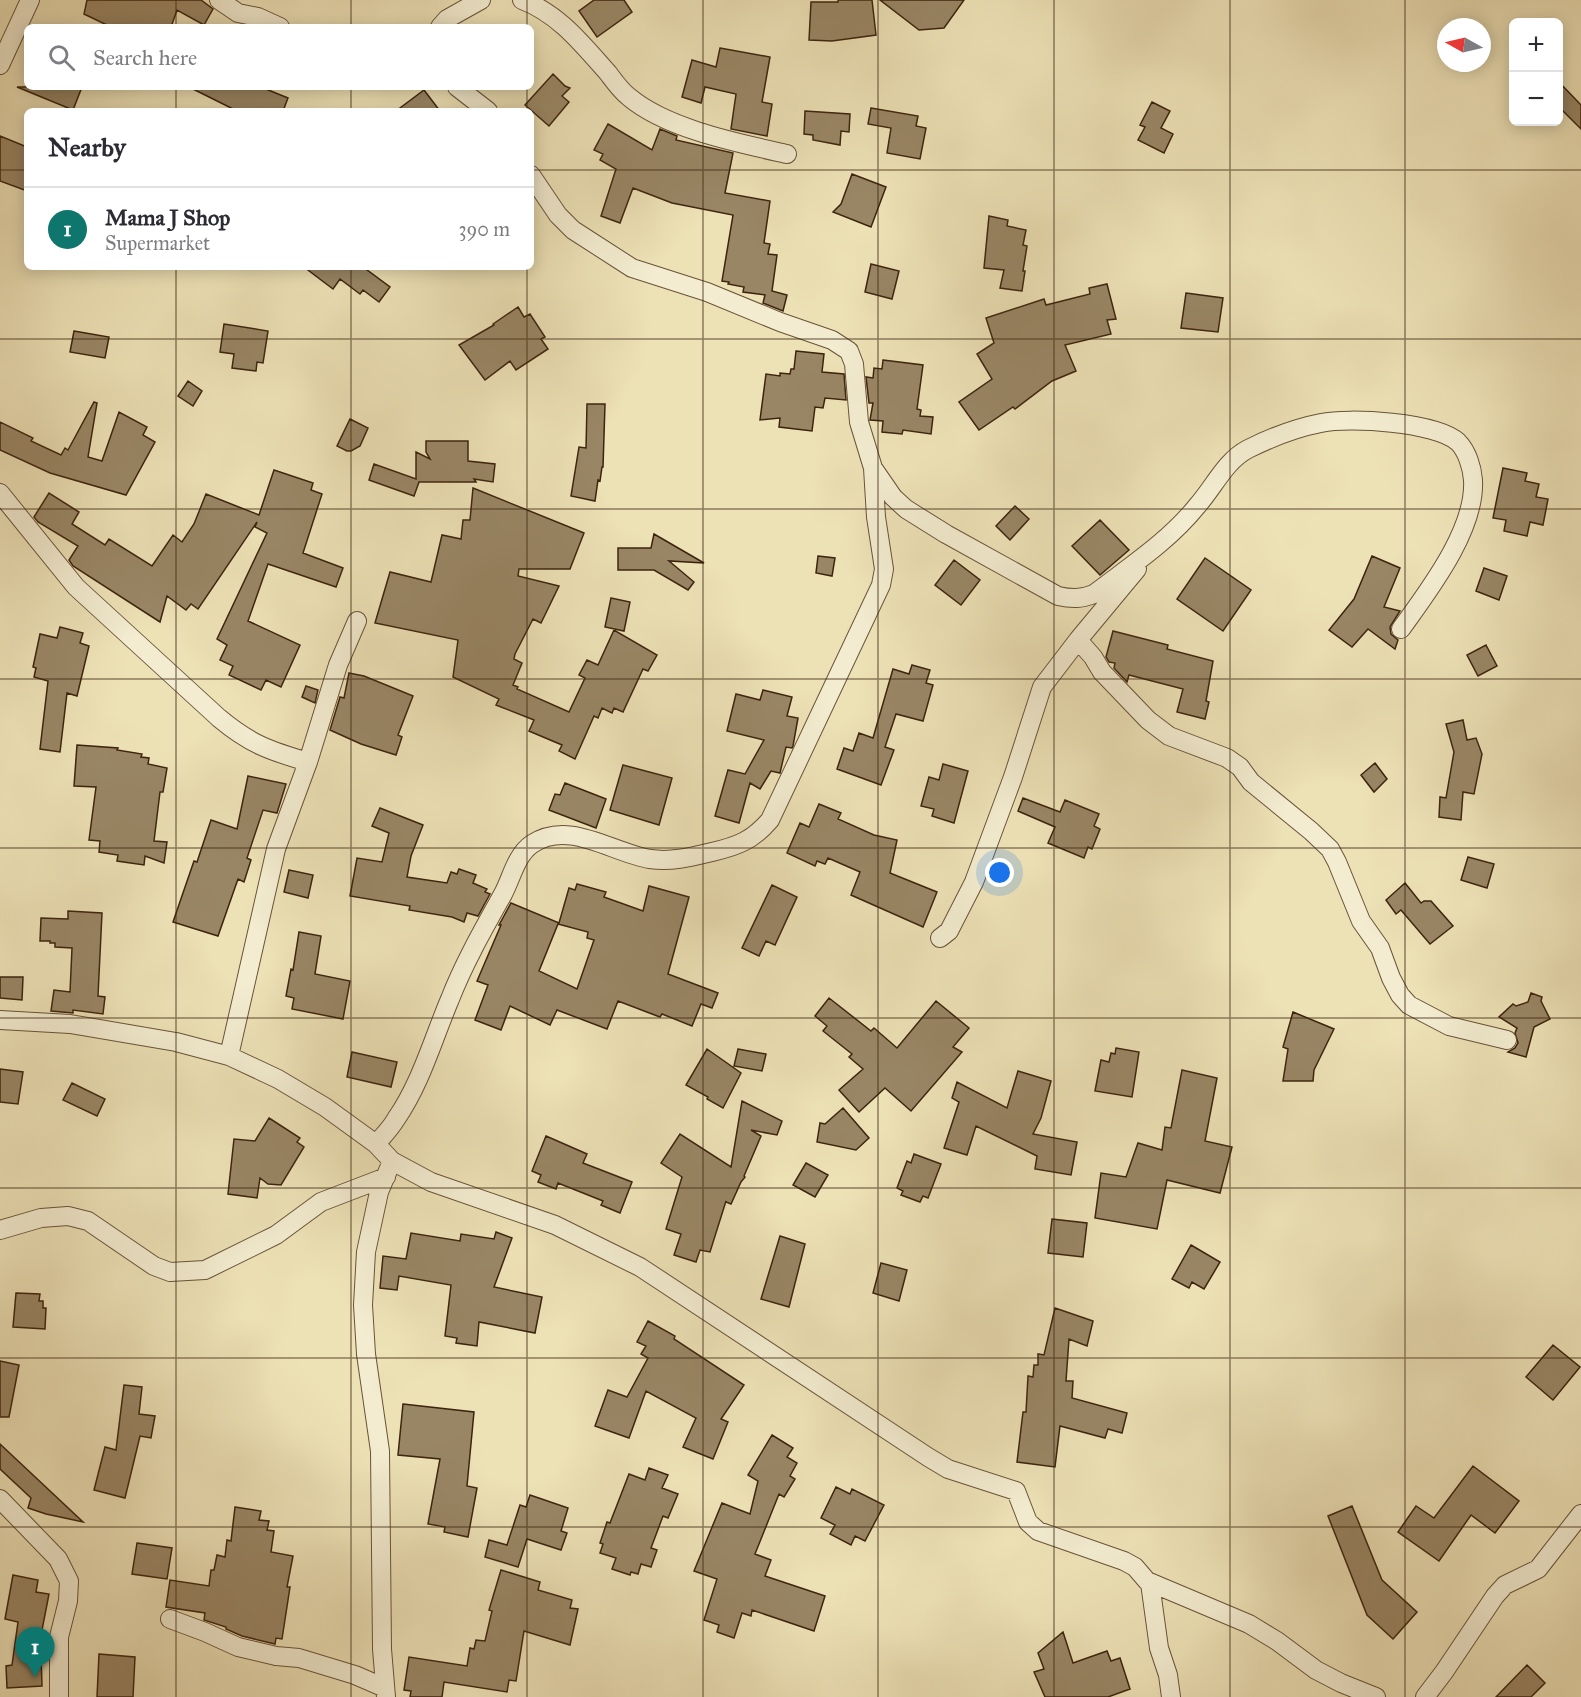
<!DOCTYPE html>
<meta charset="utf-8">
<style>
body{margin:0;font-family:"IM FELL Great Primer",serif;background:#f7f7f7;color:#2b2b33}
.controls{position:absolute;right:18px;top:18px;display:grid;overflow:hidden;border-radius:9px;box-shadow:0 3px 15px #0003}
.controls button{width:54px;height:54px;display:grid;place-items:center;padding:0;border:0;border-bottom:2px solid #e1e1e2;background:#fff;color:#2b2b33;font:30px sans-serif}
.compass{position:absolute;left:1437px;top:18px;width:54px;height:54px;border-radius:50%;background:#fff;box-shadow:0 3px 15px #0003;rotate:278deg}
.you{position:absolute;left:1000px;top:873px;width:21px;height:21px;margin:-15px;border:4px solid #fff;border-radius:50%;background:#1a73e8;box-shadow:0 0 0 9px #1a73e833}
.badge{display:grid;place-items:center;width:39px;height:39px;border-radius:50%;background:#0f766e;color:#fff;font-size:20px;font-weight:700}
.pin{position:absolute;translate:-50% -50px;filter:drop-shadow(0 2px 3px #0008)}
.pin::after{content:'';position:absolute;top:32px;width:21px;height:18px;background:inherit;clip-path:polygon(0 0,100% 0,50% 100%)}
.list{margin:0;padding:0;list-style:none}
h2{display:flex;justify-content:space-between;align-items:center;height:78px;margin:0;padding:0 24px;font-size:26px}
h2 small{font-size:20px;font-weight:400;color:#7c7c81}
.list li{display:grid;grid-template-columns:39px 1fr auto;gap:18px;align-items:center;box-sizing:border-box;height:84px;padding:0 24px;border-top:2px solid #e1e1e2}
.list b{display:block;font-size:22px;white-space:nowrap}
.list p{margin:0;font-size:20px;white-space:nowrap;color:#7c7c81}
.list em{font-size:20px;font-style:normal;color:#7c7c81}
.icon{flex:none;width:33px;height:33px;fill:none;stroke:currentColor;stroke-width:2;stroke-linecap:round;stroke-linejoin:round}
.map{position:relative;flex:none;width:1581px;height:1697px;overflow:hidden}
.search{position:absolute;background:#fff;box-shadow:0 3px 15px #0003;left:24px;top:24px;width:510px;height:66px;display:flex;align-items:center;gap:15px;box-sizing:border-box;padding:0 21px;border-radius:9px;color:#7c7c81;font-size:22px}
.panel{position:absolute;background:#fff;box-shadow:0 3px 15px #0003;left:24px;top:108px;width:510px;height:162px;border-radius:9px}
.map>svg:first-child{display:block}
.building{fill:#998665;stroke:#3d240e;stroke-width:1.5;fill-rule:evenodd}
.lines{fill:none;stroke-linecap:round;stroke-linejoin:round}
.street-casing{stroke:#695338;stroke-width:20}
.street{stroke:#f3ecd0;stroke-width:18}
.grid{fill:none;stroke:#3d240e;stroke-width:1.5;stroke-opacity:0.55}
</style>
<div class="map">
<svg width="1581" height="1697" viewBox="0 0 1581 1697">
<rect width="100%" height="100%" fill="#ede1b6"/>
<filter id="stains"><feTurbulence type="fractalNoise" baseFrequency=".00333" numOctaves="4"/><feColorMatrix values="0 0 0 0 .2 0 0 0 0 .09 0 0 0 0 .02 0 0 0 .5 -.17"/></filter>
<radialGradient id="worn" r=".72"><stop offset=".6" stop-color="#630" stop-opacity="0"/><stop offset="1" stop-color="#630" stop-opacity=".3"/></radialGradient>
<path class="building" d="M87,0H201L213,9L204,25L177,10L171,27H111L84,14Z
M594,0H624L632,12L597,37L579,11Z
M838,0H872L876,35L832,41L809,40L811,2H838Z
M880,0H964L944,28L919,30Z
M720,48L770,57L762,102L772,104L767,136L731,129L736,94L705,87L701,103L682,97L692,60L716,67Z
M553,74L565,86L570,88L562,96L569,102L549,126L525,105Z
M1558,81L1581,105V129L1558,106Z
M17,87H82L73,110Z
M189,87H261L288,98L283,111H237Z
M424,90L440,111H396Z
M1152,102L1170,111L1161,128L1173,134L1164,153L1138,140L1145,127L1140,125Z
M871,108L918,116L916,126L926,128L920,159L887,153L891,128L868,124Z
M805,111L850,114L849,132L841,131L840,145L813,140V135L804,134Z
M608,124L652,150L660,129L677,136L676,140L733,153L725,193L770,201L764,243L770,244L768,254L777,255L772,291L787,295L783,311L763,303L765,295L743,292L744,287L728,284L729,282L722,281L733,215L672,203L633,188L620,223L601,216L616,169L600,160L603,154L594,150Z
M0,136L27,147V191L0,181Z
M852,174L886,187L871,227L833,212L841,204Z
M989,216L1008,220L1007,226L1026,230L1023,245L1027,246L1023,271H1025L1022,291L1000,288L1004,270L984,268Z
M871,264L899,271L892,299L865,292Z
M304,267H363L390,287L379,302L363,290L360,294L340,279L333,289Z
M1107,284L1116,319L1107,320L1111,334L1065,345L1076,371L1052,381L1015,409L1013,407L979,430L959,402L992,379L977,354L994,343L986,318L1044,299L1046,305L1090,294L1089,288Z
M1186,293L1223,298L1218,332L1181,328Z
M518,307L524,317L530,314L545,337L541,339L548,349L516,370L510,361L485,380L459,345L494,325L493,324Z
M224,324L268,331L263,363L257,362L256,371L232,368L234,354L220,352Z
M74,331L109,337L105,358L70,352Z
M796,351L824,354L822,372L844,374L846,400L825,398L823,408L815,407L812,431L779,427L780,418L760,420L766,374L780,376V373L790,374L791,369H794Z
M883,360L923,365L917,409L921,410L920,416L933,417L931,434L903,430L902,434L882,432L883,421L870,420L873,403H869L866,377L873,378L874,368L882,369Z
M188,381L202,391L193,406L178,396Z
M94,402L97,403L88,457L102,461L119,412L147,427L143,435L155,442L126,495L50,473L0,450V422L33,438L31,441L61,455L65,448L68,450Z
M587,404H605L603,467H602L600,481L598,480L595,501L571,496L579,447L586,448Z
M350,419L368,428L360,446L351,451H347L337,446Z
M426,441H468V461L495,464L493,482L474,479L476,482H419L414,496L369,480L374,464L416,479V452L430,459L426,452Z
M1503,468L1527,473L1525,481L1539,484L1536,497L1548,499L1543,525L1530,522L1527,536L1504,531L1506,520L1493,518Z
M274,470L313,483L311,490L322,494L303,553L343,568L336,587L268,564L248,621L300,645L281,687L266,680L261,690L229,675L233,666L220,660L227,645L217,639L267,533L255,527L257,522L198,609L191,604L186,610L167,596L160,622L73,566L69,560L78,546L38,522L34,517L49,493L79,512L72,524L105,545L109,539L152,566L173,535L182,542L194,524L206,494L259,515Z
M473,488L584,533L570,569H519L518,576L559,586L541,623L533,619L515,654L514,659L522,663L513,685L518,687L517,689L569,712L585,678L579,675L587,660L598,665L614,630L657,655L648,671L643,669L623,712L614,708L612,713L602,708L598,718L594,716L575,759L559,751L562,745L529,731L534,720L496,705L499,699L453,677L458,640L375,623L390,572L431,582L442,535L461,539L463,520H470Z
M1015,506L1029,519L1010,540L996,526Z
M1100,520L1129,550L1100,575L1072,546Z
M654,534L704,563L669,561L694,582L688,590L654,570H618V548H651Z
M818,556L835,558L832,576L816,573Z
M1372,556L1400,568L1384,607L1400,611L1390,627L1391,634L1398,640L1395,649L1368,629L1352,647L1329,630L1354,599Z
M1205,558L1251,590L1223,631L1177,599Z
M954,560L980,580L961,605L935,585Z
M1484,568L1507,576L1499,600L1476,591Z
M611,598L630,602L624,631L605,627Z
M60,627L83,633L80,643L89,646L77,696L67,693L60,752L40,749L48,681L34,677L36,668L33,667L40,634L57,638Z
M1113,631L1168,645L1167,649L1213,661L1206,701L1209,702L1205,719L1177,712L1183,689L1129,675L1127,682L1114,668L1115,663L1109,662L1106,657Z
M1486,645L1497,666L1478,676L1467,655Z
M912,665L930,670L926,683L933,685L923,721L896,714L885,747L894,750L881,785L837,769L844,748L853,751L859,733L873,738L893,669L909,674Z
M349,673L364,676L413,696L398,735L402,737L396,755L361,744L330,730L340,697L344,698Z
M306,686L318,690L315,703L302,697Z
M763,690L792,697L787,716L798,718L793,746L792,748L786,747L780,773L771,771L760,789L750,783L739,823L715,816L728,770L745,774L764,740L727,731L736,694L760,700Z
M1463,720L1467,740L1476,738L1482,754L1474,794L1463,792L1461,820L1439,817L1440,797L1446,798L1454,752L1446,724Z
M77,745L118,748L117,750L142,754L141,757L149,758L148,764L167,768L163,792H160L154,841L167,842L164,863L145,856L144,865L117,861L118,855L99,852L100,841L89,840L96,787L74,786Z
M1375,763L1387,779L1374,792L1361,775Z
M943,764L968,771L954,823L932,816L934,809L921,806L929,777L939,780Z
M623,765L672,778L659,825L610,810Z
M248,776L286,784L277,813L263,810L247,858L251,860L244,882L238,879L218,936L173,922L194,861L197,862L211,820L237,829Z
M565,783L606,799L596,828L549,810L555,794L560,795Z
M1023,798L1060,812L1065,800L1099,814L1094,826L1100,829L1092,849L1088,847L1084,858L1048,843L1055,827L1018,811Z
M819,804L841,813L838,819L874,835L897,840L890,873L937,892L923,927L851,895L860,872L828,858L825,864L817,861L815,866L787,853L800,823L809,827Z
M380,808L423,825L411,856L407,877L447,883L451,872L457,874L459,869L476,875L473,883L487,889L485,892L490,894L478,916L467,913L464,922L452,917L409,910L410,906L350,896L357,858L382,862L389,833L372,826Z
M1468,857L1494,864L1487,888L1461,880Z
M289,870L313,875L308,898L284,892Z
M1405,883L1421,903L1424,901H1431L1453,926L1430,944L1401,910L1396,914L1386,900Z
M577,884L606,892L604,897L643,911L649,886L689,897L668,974L718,993L712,1008L701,1004L692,1026L662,1014L660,1017L618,1001L607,1029L557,1010L550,1025L510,1006L501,1030L475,1020L488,985L477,981L501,925H499L511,903L559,923L569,888L575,890ZM558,924L588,932L587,938L594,940L577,989L539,971Z
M772,885L797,897L775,945L766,941L759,956L742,948Z
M68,911L102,913L98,996L105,997L103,1014L73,1010V1013L51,1011L54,990L70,992L72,948L55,947V943H50V941H40L41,918L68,919Z
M299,932L321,936L315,974L350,981L343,1019L292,1009L294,998L286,996L291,969L293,970Z
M0,977H23L22,1000L0,998Z
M1531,993L1542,997L1541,1001L1550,1019L1534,1027L1526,1057L1508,1052L1515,1048L1518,1043L1515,1033L1517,1028L1499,1017L1513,1004L1516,1006L1528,1002Z
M829,998L871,1031L874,1028L897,1048L936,1001L969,1028L953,1047L962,1052L911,1111L885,1088L859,1112L839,1090L863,1069L849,1057L852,1054L823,1031L827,1026L815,1016Z
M1293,1012L1334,1029L1314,1070L1313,1081H1283L1288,1049L1283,1047Z
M1116,1048L1139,1052L1132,1097L1095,1091L1101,1060L1109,1062L1111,1053L1115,1054Z
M707,1049L741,1073L723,1108L707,1099L708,1097L686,1085Z
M738,1049L766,1054L762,1071L734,1066Z
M352,1052L397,1062L391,1087L347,1077Z
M0,1069L23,1072L18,1104L0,1102Z
M1182,1070L1217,1078L1205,1141L1232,1147L1220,1193L1167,1180L1157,1229L1095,1218L1101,1173L1126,1177L1138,1143L1162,1150L1165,1127L1171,1128Z
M1018,1071L1051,1081L1041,1118L1033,1134L1077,1142L1071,1175L1035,1169L1037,1156L976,1126L967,1155L944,1148L959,1102L952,1098L957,1082L1007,1108Z
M72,1083L105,1099L97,1116L63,1100Z
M742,1101L782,1121L777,1135L751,1130L761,1136L744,1176L745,1177L741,1182L731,1204L726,1202V1201L710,1252L700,1250L696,1262L674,1255L681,1234L666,1229L682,1177L661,1163L680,1134L731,1167Z
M843,1108L869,1138L856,1150L817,1142L820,1123L825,1124Z
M269,1118L300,1138L297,1142L304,1147L281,1185L268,1184L260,1178L257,1198L228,1194L234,1139L255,1141Z
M546,1136L587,1154L583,1163L632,1182L620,1213L601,1205L603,1201L558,1183L556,1189L538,1182L541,1175L532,1171Z
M914,1154L941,1164L928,1198L923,1196L920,1202L901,1195L903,1191L897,1188L907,1161L911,1163Z
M806,1163L828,1175L815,1197L793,1185Z
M1052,1219L1087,1223L1083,1257L1048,1253Z
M496,1232L512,1238L494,1287L542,1297L535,1333L479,1322L477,1346L456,1343L457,1338L445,1336L451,1285L399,1276L397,1290L380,1288L383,1256L406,1259L411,1233L460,1241L461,1234L494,1239Z
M780,1236L805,1244L789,1307L761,1299Z
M1191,1245L1220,1262L1204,1289L1192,1282L1189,1288L1172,1279Z
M881,1263L907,1270L899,1301L873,1293Z
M16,1293L40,1294L39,1301H43V1308H46L45,1329L13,1327Z
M1055,1308L1093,1321L1087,1346L1069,1339L1066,1381H1073L1072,1398L1127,1413L1122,1433L1108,1429L1105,1438L1060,1426L1055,1467L1017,1462L1023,1412H1026L1028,1376L1033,1377L1034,1365H1038V1354L1044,1355Z
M648,1321L675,1336L674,1339L744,1385L721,1419L728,1422L713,1459L683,1447L696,1418L646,1391L629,1438L595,1426L608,1390L627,1397L648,1358L641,1354L646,1346L637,1342Z
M1553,1345L1580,1367L1553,1400L1526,1377Z
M0,1361L19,1365L9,1417H0Z
M124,1385L142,1387L139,1414L155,1416L151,1438L140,1436L125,1498L94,1490L105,1447L116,1450Z
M403,1404L474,1412L467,1486L477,1488L468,1537L444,1532L445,1527L428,1524L440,1459L398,1455Z
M772,1435L793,1448L787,1457L797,1463L790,1476L795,1479L784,1497L779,1494L755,1554L771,1560L765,1576L825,1596L814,1631L752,1610L751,1616L742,1613L734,1638L717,1632L719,1625L704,1620L717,1579L694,1571L722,1503L750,1514L758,1481L748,1475Z
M0,1444L83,1522L46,1514L28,1508L31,1498L0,1469Z
M1473,1466L1519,1501L1495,1533L1471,1515L1439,1561L1398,1532L1416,1506L1434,1518Z
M649,1468L668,1475L662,1488L678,1494L668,1518L663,1516L651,1548L657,1550L651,1567L641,1564L638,1574L631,1572L630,1575L612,1569L616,1558L600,1553L603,1544L600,1543L607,1522L610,1523L629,1474L645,1480Z
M836,1487L850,1494L852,1489L884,1505L865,1541L855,1536L851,1545L830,1534L835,1525L821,1518Z
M530,1495L568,1508L561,1531L567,1533L561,1550L527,1539L518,1567L485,1557L489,1540L507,1545L520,1505L526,1507Z
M1352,1506L1382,1580L1417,1612L1393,1639L1367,1615L1328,1516Z
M235,1507L261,1511L259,1520L269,1521L267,1530L274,1531L271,1552L293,1556L287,1587H290L282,1639L276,1638L275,1644L242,1636L226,1629V1627L204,1620L205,1613L166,1607L170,1580L209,1586L211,1570H214L217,1555L225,1557L227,1540L231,1541Z
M137,1543L172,1548L167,1579L132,1574Z
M501,1570L540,1582L538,1590L572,1600L570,1608L578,1609L570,1645L524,1631L516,1681L509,1680L507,1692L444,1682L442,1697H410L411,1691L404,1690L409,1657L467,1666L470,1648L474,1649L476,1640L485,1641L492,1611L489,1610Z
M13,1575L38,1580L36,1592L49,1594L42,1630L41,1654L42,1686L7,1688L6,1666L12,1665L18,1622L5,1619Z
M1063,1632L1073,1663L1107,1651L1111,1661L1120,1658L1130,1689L1108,1697H1045L1034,1672L1044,1669L1038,1653Z
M99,1654L135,1657L133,1697H97Z
M1527,1665L1545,1683L1531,1697H1496Z"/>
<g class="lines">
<g class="street-casing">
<path id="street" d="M219,0L238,13L258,17L280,27
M522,0C559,14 582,44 608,73C614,81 621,91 629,97C667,129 738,143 787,154
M440,27L447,19L481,0
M0,65L30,0
M457,87L488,111
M531,175L558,215L573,230L632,268L707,292L780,322L832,340L849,351L854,364L859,422L873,468L893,497L906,509L946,534L1058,596C1072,599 1081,599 1094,594C1129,567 1169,541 1197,506C1214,487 1225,461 1248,449C1272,437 1295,428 1321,423C1349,417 1436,422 1458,442C1467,451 1472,467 1473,480C1476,529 1429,590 1401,629
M0,493L76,587L219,718C250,744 270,751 308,762
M1078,640L1093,657L1102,672L1148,720L1169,736L1227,758L1240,767L1251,782L1311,831L1330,849L1337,862L1361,921L1380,948L1391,978L1400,995L1409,1005L1449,1026L1507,1040
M940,938L949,931L974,882L1013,777L1042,687L1078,640L1137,569
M0,1020L70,1024L176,1042L229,1056L278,1079L325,1107L376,1144L392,1161L431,1182L555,1225L640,1267L928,1457L948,1469L1016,1491L1028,1522L1038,1531L1124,1561L1135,1567L1147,1581L1249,1624L1277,1641L1316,1670L1341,1683L1376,1697
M229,1056L276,849L308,762L338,665L357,621
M376,1144C383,1136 391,1128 396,1119C421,1083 433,1039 450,999C464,963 484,928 503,894C512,877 516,855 532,844C569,819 612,853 650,859C672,862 691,857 712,852C738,846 753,840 770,820L881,585L884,569L876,517L873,468
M0,1230L41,1218L68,1216L88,1221L154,1266L170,1272L205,1270L276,1235L321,1202L386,1177
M0,1499L58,1559L69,1581L68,1601L59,1637V1697
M1150,1583L1159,1648L1168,1675L1171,1697
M170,1619L205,1632L238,1647L276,1656L299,1658L355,1675L385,1688
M386,1697L382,1649L380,1451L366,1354L363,1305L366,1252L379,1192L392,1161
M1425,1697L1444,1672L1495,1596L1505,1585L1538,1569L1581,1514"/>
</g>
<use href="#street" class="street"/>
</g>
<path class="grid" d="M176,0V27M351,0V27M527,0V27M703,0V1697M878,0V1697M1054,0V1697M1230,0V1697M1405,0V1697M176,87V111M351,87V111M527,87V111M0,170H27M531,170H1581M176,267V1697M351,267V1697M527,267V1697M0,339H1581M0,509H1581M0,679H1581M0,848H1581M0,1018H1581M0,1188H1581M0,1358H1581M0,1527H1581"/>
<rect width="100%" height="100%" filter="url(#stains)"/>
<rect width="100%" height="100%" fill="url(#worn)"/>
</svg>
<div class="controls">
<button>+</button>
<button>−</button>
</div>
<svg class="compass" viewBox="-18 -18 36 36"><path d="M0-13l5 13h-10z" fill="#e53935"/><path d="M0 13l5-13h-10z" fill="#7c7c81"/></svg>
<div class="you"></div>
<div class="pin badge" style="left:35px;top:1677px">1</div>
<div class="search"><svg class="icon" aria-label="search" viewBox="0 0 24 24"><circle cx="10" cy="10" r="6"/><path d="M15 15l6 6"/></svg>Search here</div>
<section class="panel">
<h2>Nearby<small></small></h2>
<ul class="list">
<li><span class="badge">1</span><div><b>Mama J Shop</b><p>Supermarket</p></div><em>390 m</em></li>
</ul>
</section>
</div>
